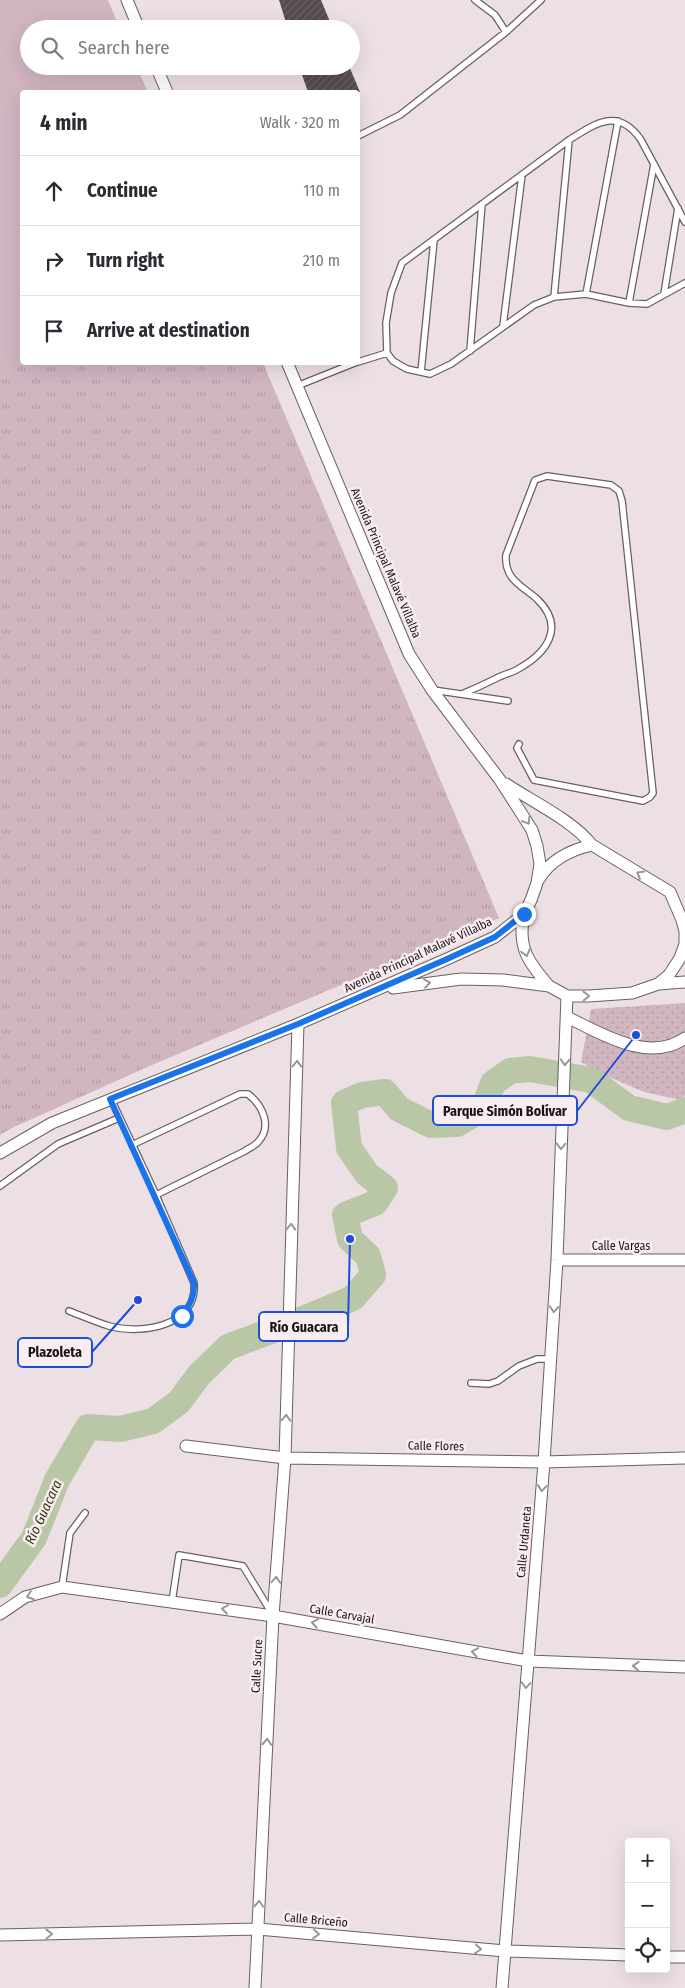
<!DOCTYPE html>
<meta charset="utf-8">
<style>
body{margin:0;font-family:"Fira Sans Condensed",sans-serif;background:#f7f7f7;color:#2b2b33}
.controls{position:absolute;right:15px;bottom:15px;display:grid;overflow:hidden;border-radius:5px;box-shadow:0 5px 20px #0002}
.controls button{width:45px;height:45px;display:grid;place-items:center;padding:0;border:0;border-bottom:1px solid #e1e1e2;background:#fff;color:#2b2b33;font:25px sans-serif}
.stop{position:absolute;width:15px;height:15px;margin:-11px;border:4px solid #1a73e8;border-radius:50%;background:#fff}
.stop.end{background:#1a73e8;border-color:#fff;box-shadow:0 1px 5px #0008}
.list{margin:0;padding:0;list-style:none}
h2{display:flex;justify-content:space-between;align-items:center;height:65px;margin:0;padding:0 20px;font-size:21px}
h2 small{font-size:16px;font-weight:400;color:#7c7c81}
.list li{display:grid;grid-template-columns:32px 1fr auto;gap:15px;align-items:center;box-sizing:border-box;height:70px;padding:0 20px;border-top:1px solid #e1e1e2}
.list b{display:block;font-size:19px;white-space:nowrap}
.list em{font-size:16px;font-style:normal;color:#7c7c81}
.icon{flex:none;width:28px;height:28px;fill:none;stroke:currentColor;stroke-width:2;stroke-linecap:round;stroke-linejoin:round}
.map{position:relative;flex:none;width:685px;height:1988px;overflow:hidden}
.search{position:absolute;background:#fff;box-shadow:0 5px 20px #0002;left:20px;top:20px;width:340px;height:55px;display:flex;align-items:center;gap:12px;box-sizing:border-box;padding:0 18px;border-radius:28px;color:#7c7c81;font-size:19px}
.panel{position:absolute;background:#fff;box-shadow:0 5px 20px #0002;left:20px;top:90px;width:340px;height:275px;border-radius:5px}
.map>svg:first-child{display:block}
.grass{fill:url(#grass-tufts)}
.park{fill:url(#park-dots)}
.garden{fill:#d1b6c2}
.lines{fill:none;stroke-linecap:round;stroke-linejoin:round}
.river{stroke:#bac7a7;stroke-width:26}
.building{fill:url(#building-hatch)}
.lane-casing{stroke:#6a5f63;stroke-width:8}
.street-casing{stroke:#6a5f63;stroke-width:13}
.lane{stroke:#fff;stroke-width:5.5}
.street{stroke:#fff;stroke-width:11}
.oneway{stroke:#989697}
.route{stroke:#1a73e8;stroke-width:6}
.labels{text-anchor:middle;stroke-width:5;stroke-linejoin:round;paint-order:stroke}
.street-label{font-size:12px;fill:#1a1618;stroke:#faedf2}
.water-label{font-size:14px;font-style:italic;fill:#2b3b08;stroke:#faedf2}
.leader{fill:none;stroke:#1d4ed8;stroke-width:2}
.callout-dot{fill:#1d4ed8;stroke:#faedf2;stroke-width:2}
.callout{fill:#faedf2;stroke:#1d4ed8;stroke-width:2}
.callout-label{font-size:14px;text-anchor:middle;font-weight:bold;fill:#1a1618}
</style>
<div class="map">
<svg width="685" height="1988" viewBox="0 0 685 1988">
<defs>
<pattern id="grass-tufts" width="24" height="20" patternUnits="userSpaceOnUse" patternTransform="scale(1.25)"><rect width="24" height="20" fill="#d1b6c2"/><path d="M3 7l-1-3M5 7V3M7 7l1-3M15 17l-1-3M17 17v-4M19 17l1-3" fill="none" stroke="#b39ca6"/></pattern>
<pattern id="park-dots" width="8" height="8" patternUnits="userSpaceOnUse" patternTransform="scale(1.25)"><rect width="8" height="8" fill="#d1b6c2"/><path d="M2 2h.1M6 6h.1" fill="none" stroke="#b39ca6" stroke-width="1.8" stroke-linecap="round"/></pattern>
<pattern id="building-hatch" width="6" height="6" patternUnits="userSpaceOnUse" patternTransform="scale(1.25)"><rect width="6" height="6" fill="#564c50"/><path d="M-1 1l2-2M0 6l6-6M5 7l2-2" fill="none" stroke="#6a6265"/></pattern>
</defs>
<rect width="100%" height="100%" fill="#ede0e5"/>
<path class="grass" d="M28,362L263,363L499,918L145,1068L12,1128L0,1135V374Z"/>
<path class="park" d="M685,1003V1095L681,1100L644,1092L602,1074L581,1062L591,1009Z"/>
<path class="garden" d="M0,0H108L120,29H29V66H136L148,92H22V362L28,363L0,374Z"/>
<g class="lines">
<path class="river" d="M0,1585L34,1538L57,1480L88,1427L120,1429L153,1421L179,1402L199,1375L228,1347L308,1317L353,1298L373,1275L368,1256L350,1239L345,1215L375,1203L385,1188L367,1174L349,1148L344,1103L362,1095L385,1092L399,1109L431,1125L457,1124L484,1108L493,1083L510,1071L530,1069L591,1080L629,1108L667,1117L685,1110"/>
</g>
<path class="building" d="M279,0H321L333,29H288Z
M299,66H349L360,92H308Z"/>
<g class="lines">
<g class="lane-casing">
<path id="lane" d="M475,0L495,15L506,32
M358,136L400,115L506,32L541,0
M685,222L641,140C618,107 596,123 569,140L402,263L391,293L386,323L387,353L393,361L407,369L430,374L451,364L534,305L554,297L586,294L629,303L647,304L685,283
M586,294L618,121
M664,294L678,208
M554,297L569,140
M629,303L654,164
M503,326L522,175
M470,351L482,204
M358,362L387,353
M421,372L434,240
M297,386L357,362
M433,690L508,701
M462,694C474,689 485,684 497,678C504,674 512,673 518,669C547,653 566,627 537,599C521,585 504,579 506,555L535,480L547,476L611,485L619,491L622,501L653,793L650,797L643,801L534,780L517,748L519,744
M111,1099L156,1195L245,1151C249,1148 255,1146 258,1142C273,1126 262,1105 248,1094H240L132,1145
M0,1186L58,1144L119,1118
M69,1311C82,1316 96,1322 109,1326C142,1335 198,1326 194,1283L156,1195
M471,1383L489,1384L498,1381L519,1366L537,1359H551
M62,1587L70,1533L85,1513
M172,1602L179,1555L243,1566L271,1612"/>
</g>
<g class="street-casing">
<path id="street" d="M127,0L139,29
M156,66L167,92
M539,879C551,859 570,850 592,845
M524,914C517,947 528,962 549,986
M658,984L685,982
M393,988L461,979L503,980L549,986L567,996H589L632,993L658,984L669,975L680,958L685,944V931L682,920L670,892L592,845C572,820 533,802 506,784
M567,1017C600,1033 649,1064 685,1038
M0,1153L52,1123L298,1024L447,959L495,937L524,914L531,900L537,883L540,864L537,846L532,830L500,780L432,690L409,654L287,362
M557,1260H685
M186,1446L285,1458L544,1462L685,1458
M0,1614L25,1597L62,1587L273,1616L528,1661L685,1667
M0,1935L258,1929L505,1951L629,1955
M666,1957H685
M255,1988L273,1616L285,1458L298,1024
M502,1988L544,1462L557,1260L567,996"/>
</g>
<use href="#lane" class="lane"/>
<use href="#street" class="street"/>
</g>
<defs><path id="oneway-chevron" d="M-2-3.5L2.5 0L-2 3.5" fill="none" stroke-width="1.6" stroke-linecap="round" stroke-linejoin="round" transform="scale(1.25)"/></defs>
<g class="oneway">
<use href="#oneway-chevron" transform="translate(527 821) rotate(59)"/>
<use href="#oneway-chevron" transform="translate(640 874) rotate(-149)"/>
<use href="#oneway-chevron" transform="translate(526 953) rotate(75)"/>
<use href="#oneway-chevron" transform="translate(427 983) rotate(-8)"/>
<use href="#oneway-chevron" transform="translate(586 996) rotate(-1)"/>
<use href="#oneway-chevron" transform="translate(565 1062) rotate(93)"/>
<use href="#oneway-chevron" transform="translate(297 1064) rotate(-88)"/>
<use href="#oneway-chevron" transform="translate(561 1146) rotate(92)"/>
<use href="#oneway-chevron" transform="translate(291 1227) rotate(-88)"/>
<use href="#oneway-chevron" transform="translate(554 1309) rotate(94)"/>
<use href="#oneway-chevron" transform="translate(286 1418) rotate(-88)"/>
<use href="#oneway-chevron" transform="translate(542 1488) rotate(95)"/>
<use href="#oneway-chevron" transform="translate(276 1580) rotate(-86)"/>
<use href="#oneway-chevron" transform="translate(30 1596) rotate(160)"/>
<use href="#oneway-chevron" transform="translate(225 1609) rotate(-172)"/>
<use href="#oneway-chevron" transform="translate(315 1623) rotate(-170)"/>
<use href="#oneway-chevron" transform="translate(475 1652) rotate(-170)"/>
<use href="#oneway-chevron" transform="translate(636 1666) rotate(-178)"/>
<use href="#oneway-chevron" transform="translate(526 1685) rotate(94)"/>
<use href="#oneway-chevron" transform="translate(267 1742) rotate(-87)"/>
<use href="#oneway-chevron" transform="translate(259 1904) rotate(-87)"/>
<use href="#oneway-chevron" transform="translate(49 1934) rotate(-1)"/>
<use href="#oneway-chevron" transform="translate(316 1934) rotate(5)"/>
<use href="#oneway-chevron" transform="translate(478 1949) rotate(5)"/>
</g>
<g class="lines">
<path class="route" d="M182,1316C190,1306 195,1296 194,1283L110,1099L298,1024L447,959L495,937L524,914"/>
</g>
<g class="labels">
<g class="street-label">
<text transform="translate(386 563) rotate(67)" y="4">Avenida Principal Malavé Villalba</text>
<text transform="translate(418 955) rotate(-25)" y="4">Avenida Principal Malavé Villalba</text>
<text x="621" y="1250">Calle Vargas</text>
<text transform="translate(436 1446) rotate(1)" y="4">Calle Flores</text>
<text transform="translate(524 1542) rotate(-85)" y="4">Calle Urdaneta</text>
<text transform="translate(342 1614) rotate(10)" y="4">Calle Carvajal</text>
<text transform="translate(257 1666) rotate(-87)" y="4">Calle Sucre</text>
<text transform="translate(316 1920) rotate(5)" y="4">Calle Briceño</text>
</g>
<g class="water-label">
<text transform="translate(43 1512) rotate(-65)" y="5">Río Guacara</text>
</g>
</g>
<path class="leader" d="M636 1035L577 1111M350 1239L348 1327M138 1300L92 1352"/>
<g class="callout-dot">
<circle cx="636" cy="1035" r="5"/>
<circle cx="350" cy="1239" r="5"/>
<circle cx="138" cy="1300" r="5"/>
</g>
<g class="callout">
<rect x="433" y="1096" width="144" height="29" rx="5"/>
<rect x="259" y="1312" width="89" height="29" rx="5"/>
<rect x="18" y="1338" width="74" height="29" rx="5"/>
</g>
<g class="callout-label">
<text x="505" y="1116">Parque Simón Bolívar</text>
<text x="304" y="1332">Río Guacara</text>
<text x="55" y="1357">Plazoleta</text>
</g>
</svg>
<div class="controls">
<button>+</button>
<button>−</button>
<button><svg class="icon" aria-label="locate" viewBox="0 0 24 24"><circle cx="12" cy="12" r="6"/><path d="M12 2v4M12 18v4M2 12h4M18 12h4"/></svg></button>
</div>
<div class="stop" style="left:182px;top:1316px"></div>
<div class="stop end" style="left:524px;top:914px"></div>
<div class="search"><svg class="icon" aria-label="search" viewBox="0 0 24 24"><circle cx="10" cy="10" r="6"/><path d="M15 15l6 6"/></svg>Search here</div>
<section class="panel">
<h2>4 min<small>Walk · 320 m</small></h2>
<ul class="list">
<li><svg class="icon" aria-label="ahead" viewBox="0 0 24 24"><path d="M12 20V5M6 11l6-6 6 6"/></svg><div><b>Continue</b></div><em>110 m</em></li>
<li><svg class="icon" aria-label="right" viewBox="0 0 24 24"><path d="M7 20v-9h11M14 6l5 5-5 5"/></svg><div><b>Turn right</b></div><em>210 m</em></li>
<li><svg class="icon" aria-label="arrive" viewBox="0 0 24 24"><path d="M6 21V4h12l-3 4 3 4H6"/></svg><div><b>Arrive at destination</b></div></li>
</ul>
</section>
</div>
